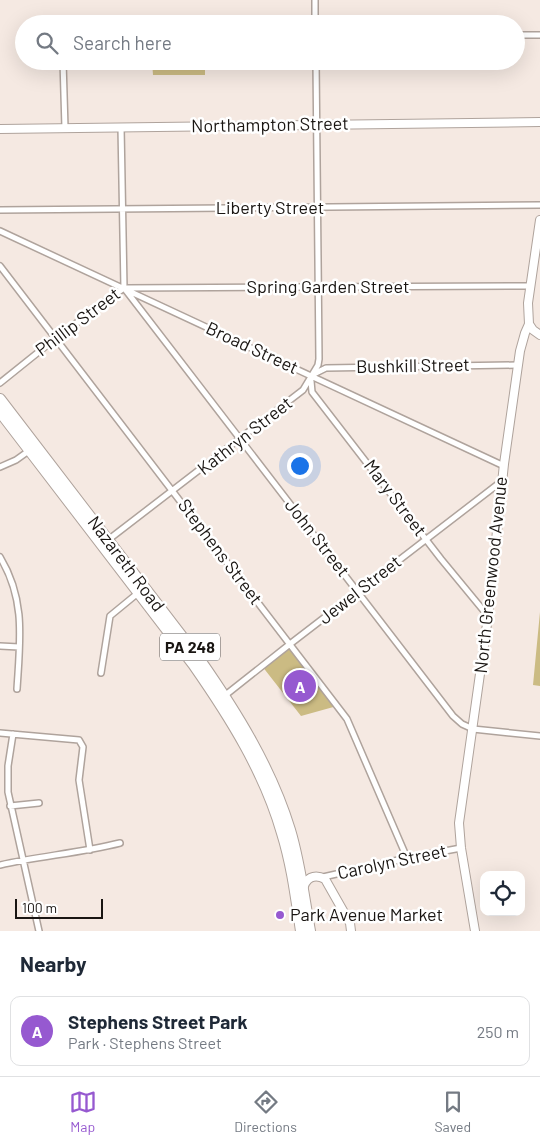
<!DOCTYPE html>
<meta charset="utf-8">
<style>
body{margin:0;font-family:Barlow,sans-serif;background:#f6f6f7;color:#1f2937}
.controls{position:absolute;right:15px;bottom:15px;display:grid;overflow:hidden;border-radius:10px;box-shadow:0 5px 20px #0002}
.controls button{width:45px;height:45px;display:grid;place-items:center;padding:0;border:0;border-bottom:1px solid #e0e1e3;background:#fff;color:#1f2937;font:25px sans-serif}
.scale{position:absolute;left:15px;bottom:12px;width:88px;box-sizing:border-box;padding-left:5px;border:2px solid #191512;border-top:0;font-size:14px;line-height:18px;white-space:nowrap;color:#191512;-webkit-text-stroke:4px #fff;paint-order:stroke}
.you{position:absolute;left:299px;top:465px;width:18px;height:18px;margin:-12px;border:4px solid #fff;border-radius:50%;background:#1a73e8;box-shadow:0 0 0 8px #1a73e833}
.badge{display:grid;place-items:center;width:32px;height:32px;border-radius:50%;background:#9659d0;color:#fff;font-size:16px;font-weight:700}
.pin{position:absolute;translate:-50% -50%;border:2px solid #fff;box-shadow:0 1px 5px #0006}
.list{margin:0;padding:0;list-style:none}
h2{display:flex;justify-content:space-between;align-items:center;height:65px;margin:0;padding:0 20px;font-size:21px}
h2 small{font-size:16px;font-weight:400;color:#747a83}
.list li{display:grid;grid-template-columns:32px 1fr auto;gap:15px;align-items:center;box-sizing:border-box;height:70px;margin:0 10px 10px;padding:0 10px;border:1px solid #e0e1e3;border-radius:10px}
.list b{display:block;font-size:19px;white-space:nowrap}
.list p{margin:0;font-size:16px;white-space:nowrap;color:#747a83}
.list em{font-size:16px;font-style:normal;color:#747a83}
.icon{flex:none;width:28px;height:28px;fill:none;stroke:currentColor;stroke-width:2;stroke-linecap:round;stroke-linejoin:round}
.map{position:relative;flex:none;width:540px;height:931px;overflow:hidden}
.search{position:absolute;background:#fff;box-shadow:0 5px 20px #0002;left:15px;right:15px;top:15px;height:55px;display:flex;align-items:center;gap:12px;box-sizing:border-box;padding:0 18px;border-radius:28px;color:#747a83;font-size:19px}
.sheet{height:145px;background:#fff}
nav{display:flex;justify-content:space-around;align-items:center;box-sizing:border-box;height:70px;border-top:1px solid #e0e1e3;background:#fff;font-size:14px;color:#747a83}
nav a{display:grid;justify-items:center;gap:2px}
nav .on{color:#9659d0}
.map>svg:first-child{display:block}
.green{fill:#cbbb83}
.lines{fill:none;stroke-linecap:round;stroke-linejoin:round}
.street-casing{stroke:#afa39c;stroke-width:8}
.secondary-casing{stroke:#afa39c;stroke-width:10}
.highway-casing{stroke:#afa39c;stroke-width:12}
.street{stroke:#fff;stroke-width:5}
.secondary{stroke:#fff;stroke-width:8}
.highway{stroke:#fff;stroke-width:10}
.poi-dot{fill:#9659d0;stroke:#fff;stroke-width:2}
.labels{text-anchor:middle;stroke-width:5;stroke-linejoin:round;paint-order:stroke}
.shield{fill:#fff;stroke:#5e5b59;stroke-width:1}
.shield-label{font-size:16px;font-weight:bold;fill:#191512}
.street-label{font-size:18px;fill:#191512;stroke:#fff}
.poi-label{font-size:18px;fill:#191512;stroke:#fff;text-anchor:start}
</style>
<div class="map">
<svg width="540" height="931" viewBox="0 0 540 931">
<rect width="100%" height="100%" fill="#f5e9e2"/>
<path class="green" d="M152,61H205V75H153Z
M540,612V686L533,685Z
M290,644L337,706L301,716L262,666Z"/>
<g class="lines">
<g class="street-casing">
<path id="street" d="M315,0V24
M516,35H540
M63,61L65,128
M121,127L124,288
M0,210L540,205
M0,231L504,466
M0,266L347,719L407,858
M124,288L453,716L462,724L473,729L540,736
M127,288L531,286
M314,374L326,368L517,365
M311,381L312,392L441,559L488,616
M0,383L56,338L124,288
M0,467L16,460L30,450
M108,540L303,390L318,365L319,359L316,61
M0,557C26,600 20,640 17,689
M0,646L19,647
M101,673L110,616L138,593
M223,697L290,644L502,481
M0,733L79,740L83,747L79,780L90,850
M13,734L8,766V792L39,931
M10,806L39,803
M0,865C40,856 80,853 120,843
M323,877L407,858L461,848"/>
</g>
<g class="secondary-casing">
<path id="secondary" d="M0,129L540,122
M529,324L533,330L540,335
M303,890C305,878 314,873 325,879L350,923L351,931
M475,931L461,848L459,823L488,617L504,464L520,351L525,333L529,324L528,303L540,220"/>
</g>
<g class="highway-casing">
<path id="highway" d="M0,399L200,660C237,713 271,768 290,830C300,863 304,898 310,931
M0,412L193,664C230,717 264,771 282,833C292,865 296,898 301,931"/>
</g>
<use href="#street" class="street"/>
<use href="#secondary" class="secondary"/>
<use href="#highway" class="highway"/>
</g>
<circle class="poi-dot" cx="280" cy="915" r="5"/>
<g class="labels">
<rect class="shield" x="160" y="633.5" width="60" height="27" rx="4"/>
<g class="shield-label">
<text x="190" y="653">PA 248</text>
</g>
<g class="street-label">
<text transform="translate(270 125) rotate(-1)" y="6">Northampton Street</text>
<text x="270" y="214">Liberty Street</text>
<text x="328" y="293">Spring Garden Street</text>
<text transform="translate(78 322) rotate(-37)" y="6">Phillip Street</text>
<text transform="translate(252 348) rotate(25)" y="6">Broad Street</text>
<text transform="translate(413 366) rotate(-1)" y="6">Bushkill Street</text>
<text transform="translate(245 436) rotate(-38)" y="6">Kathryn Street</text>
<text transform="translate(395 498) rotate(53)" y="6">Mary Street</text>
<text transform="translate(317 538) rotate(52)" y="6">John Street</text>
<text transform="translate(220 552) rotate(53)" y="6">Stephens Street</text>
<text transform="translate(126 564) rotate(53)" y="6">Nazareth Road</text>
<text transform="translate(491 575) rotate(-84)" y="6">North Greenwood Avenue</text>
<text transform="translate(360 590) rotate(-38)" y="6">Jewel Street</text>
<text transform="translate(392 862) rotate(-12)" y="6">Carolyn Street</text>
</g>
<g class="poi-label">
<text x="290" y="921">Park Avenue Market</text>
</g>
</g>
</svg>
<div class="controls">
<button><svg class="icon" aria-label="locate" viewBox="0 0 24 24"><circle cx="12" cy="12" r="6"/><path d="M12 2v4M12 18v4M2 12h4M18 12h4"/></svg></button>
</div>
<div class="scale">100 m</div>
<div class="you"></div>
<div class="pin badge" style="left:300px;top:686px">A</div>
<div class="search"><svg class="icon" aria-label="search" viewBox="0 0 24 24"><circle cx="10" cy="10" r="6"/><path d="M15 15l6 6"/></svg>Search here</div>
</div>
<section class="sheet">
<h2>Nearby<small></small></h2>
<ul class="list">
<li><span class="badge">A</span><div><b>Stephens Street Park</b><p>Park · Stephens Street</p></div><em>250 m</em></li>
</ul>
</section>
<nav>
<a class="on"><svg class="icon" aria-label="map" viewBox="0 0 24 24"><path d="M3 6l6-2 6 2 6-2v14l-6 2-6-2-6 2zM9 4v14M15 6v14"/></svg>Map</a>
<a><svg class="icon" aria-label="directions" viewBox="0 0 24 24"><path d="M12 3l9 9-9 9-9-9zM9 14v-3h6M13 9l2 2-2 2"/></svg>Directions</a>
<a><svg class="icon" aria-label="saved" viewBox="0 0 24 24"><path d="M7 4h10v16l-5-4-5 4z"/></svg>Saved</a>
</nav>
